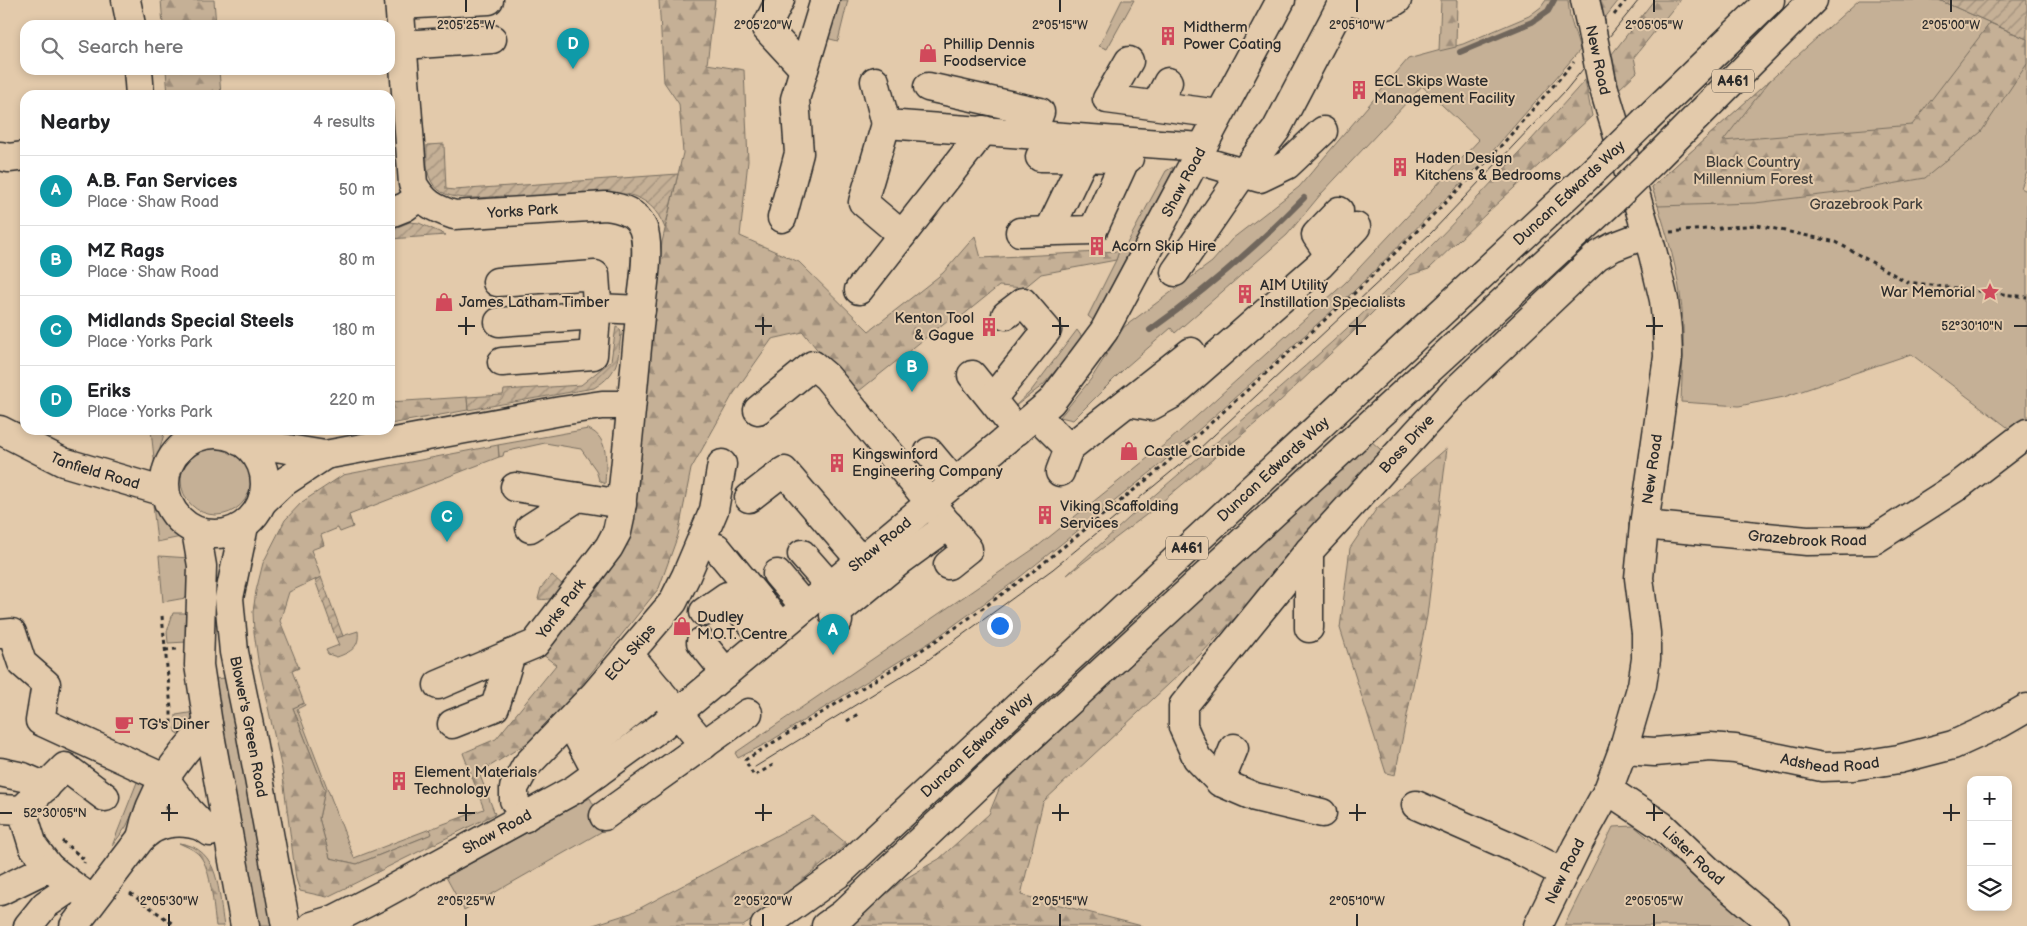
<!DOCTYPE html>
<meta charset="utf-8">
<style>
body{margin:0;font-family:"Balsamiq Sans",sans-serif;background:#f2f2f2;color:#202124}
.controls{position:absolute;right:15px;bottom:15px;display:grid;overflow:hidden;border-radius:10px;box-shadow:0 2px 8px #0003}
.controls button{width:45px;height:45px;display:grid;place-items:center;padding:0;border:0;border-bottom:1px solid #e0e0e0;background:#fff;color:#202124;font:25px sans-serif}
.you{position:absolute;left:999px;top:625px;width:18px;height:18px;margin:-12px;border:4px solid #fff;border-radius:50%;background:#1a73e8;box-shadow:0 0 0 8px #1a73e833}
.badge{display:grid;place-items:center;width:32px;height:32px;border-radius:50%;background:#d1495b;color:#fff;font-size:16px;font-weight:700}
.pin{position:absolute;translate:-50% -41px;filter:drop-shadow(0 1px 2px #0008)}
.pin::after{content:'';position:absolute;top:26px;width:18px;height:15px;background:inherit;clip-path:polygon(0 0,100% 0,50% 100%)}
.list{margin:0;padding:0;list-style:none}
h2{display:flex;justify-content:space-between;align-items:center;height:65px;margin:0;padding:0 20px;font-size:21px}
h2 small{font-size:16px;font-weight:400;color:#757577}
.list li{display:grid;grid-template-columns:32px 1fr auto;gap:15px;align-items:center;box-sizing:border-box;height:70px;padding:0 20px;border-top:1px solid #e0e0e0}
.list b{display:block;font-size:19px;white-space:nowrap}
.list p{margin:0;font-size:16px;white-space:nowrap;color:#757577}
.list em{font-size:16px;font-style:normal;color:#757577}
.icon{flex:none;width:28px;height:28px;fill:none;stroke:currentColor;stroke-width:2;stroke-linecap:round;stroke-linejoin:round}
.map{position:relative;flex:none;width:2027px;height:926px;overflow:hidden}
.search{position:absolute;background:#fff;box-shadow:0 2px 8px #0003;left:20px;top:20px;width:375px;height:55px;display:flex;align-items:center;gap:12px;box-sizing:border-box;padding:0 18px;border-radius:15px;color:#757577;font-size:19px}
.panel{position:absolute;background:#fff;box-shadow:0 2px 8px #0003;left:20px;top:90px;width:375px;height:345px;border-radius:15px}
.map>svg:first-child{display:block}
.green{fill:#c5b096;stroke:#786e60}
.forest{fill:url(#forest-firs);stroke:#786e60}
.garden{fill:url(#garden-furrows);stroke:#786e60}
.lines{fill:none;stroke-linecap:round;stroke-linejoin:round}
.stream{stroke:#6f665b;stroke-width:6}
.minor-casing{stroke:#2b2b2b;stroke-width:31}
.major-casing{stroke:#2b2b2b;stroke-width:31}
.highway-casing{stroke:#2b2b2b;stroke-width:31}
.path{stroke:#2b2b2b;stroke-width:3;stroke-dasharray:4 4;stroke-linecap:butt}
.minor{stroke:#e3caab;stroke-width:28}
.major{stroke:#e3caab;stroke-width:28}
.highway{stroke:#e3caab;stroke-width:28}
.tram{stroke:#2b2b2b;stroke-width:1}
.minor-bridge-casing{stroke:#2b2b2b;stroke-width:31;stroke-linecap:butt}
.highway-bridge-casing{stroke:#2b2b2b;stroke-width:31;stroke-linecap:butt}
.minor-bridge{stroke:#e3caab;stroke-width:28}
.highway-bridge{stroke:#e3caab;stroke-width:28}
.ticks{fill:none;stroke:#2b2b2b;stroke-width:2}
.labels{text-anchor:middle;stroke-width:4;stroke-linejoin:round;paint-order:stroke}
.shield{fill:#e3caab;stroke:#625b51;stroke-width:1}
.shield-label{font-size:14px;font-weight:bold;fill:#2b2b2b}
.poi-label{font-size:15px;fill:#2b2b2b;stroke:#e3caab;text-anchor:start}
.street-label{font-size:15px;fill:#2b2b2b;stroke:#e3caab}
.park-label{font-size:15px;fill:#423f3b;stroke:#e3caab}
.ticks-label{font-size:12px;text-anchor:middle;fill:#2b2b2b;stroke:#e3caab;stroke-width:4;stroke-linejoin:round;paint-order:stroke}
</style>
<div class="map">
<svg width="2027" height="926" viewBox="0 0 2027 926">
<defs>
<pattern id="forest-firs" width="22" height="20" patternUnits="userSpaceOnUse" patternTransform="scale(1.25)"><rect width="22" height="20" fill="#c5b096"/><path d="M5 1l3.5 6h-7zM16 11l3.5 6h-7z" fill="#a08f7b"/></pattern>
<pattern id="garden-furrows" width="10" height="10" patternUnits="userSpaceOnUse" patternTransform="scale(1.25)"><rect width="10" height="10" fill="#c5b096"/><path d="M-1 1l2-2M0 10L10 0M9 11l2-2" fill="none" stroke="#a08f7b"/></pattern>
</defs>
<rect width="100%" height="100%" fill="#e3caab"/>
<filter id="ink" filterUnits="userSpaceOnUse"><feTurbulence type="fractalNoise" baseFrequency=".02" numOctaves="2"/><feDisplacementMap in="SourceGraphic" scale="10" xChannelSelector="R" yChannelSelector="G"/><feConvolveMatrix kernelMatrix="1 2 1 2 8 2 1 2 1" color-interpolation-filters="sRGB"/></filter>
<g filter="url(#ink)">
<path class="green" d="M835,0H848L838,41L826,38Z
M1122,0H1134L1107,49L1099,46Z
M1546,0H1568L1570,17L1580,50L1490,154L1352,293L1156,468L1015,581L932,641L769,742L738,758L735,753L1038,546L1169,441L1345,283L1479,140L1422,86L1321,194L1287,235L1175,333L1171,328L1126,367L1073,420L1060,417L1091,379L1124,327L1212,262L1232,239L1299,187L1408,59L1463,44L1529,16L1541,7Z
M1859,0H1939L2027,39V172L2021,188L2027,191V420L2015,433L1911,354L1784,397L1739,406L1681,402C1682,366 1686,330 1680,294C1675,258 1663,222 1652,187Z
M1173,167L1171,174L1093,320L1088,316L1116,260L1119,251H1123L1166,171Z
M1077,330L1082,337L1064,361L1043,385L1013,408L1031,391Z
M588,429C610,437 606,465 605,484L599,480L596,470L581,449L545,443L504,452L503,456L499,457L498,445Z
M151,430H165L155,467Z
M181 480a35 35 0 1 1 70 0a35 35 0 1 1-70 0Z
M153,505L165,515L181,537L157,542Z
M159,556L190,558L191,597L163,602Z
M173,613H190L187,642L168,643L167,632Z
M358,631C360,647 351,652 337,657L328,654L326,650L339,645L336,638Z
M226,678L274,926H257L214,679Z
M304,703L305,705L297,709L354,858L430,829L432,834L357,864L330,858L319,818L325,790L293,708Z
M195,712V722L186,739L175,732L176,715Z
M139,777L148,782L126,827L112,846Z
M590,798L606,829L464,910L446,877Z
M1634,826L1753,926H1564L1613,827Z"/>
<path class="forest" d="M161,0H214L216,25H163Z
M659,0H715L707,64L744,70L748,161L740,236L799,262L869,331L943,273L975,236L981,258L1119,251L1116,260L1041,274L1024,288L999,286L957,320L953,316L854,395L803,332L772,339L732,396L691,469L678,535L659,588L543,733L479,773L495,814L327,897L300,891L296,879L282,770L259,667L254,632L253,612L256,591L263,563L285,520L302,502L343,475L498,445L499,457L349,515L353,527L340,532L338,528L321,535L324,545L311,550L321,577L289,592L280,621L299,668L292,671L304,703L293,708L325,790L319,818L330,858L357,864L432,834L430,829L484,809L463,753L496,739L556,665L542,654C576,613 618,572 634,520L662,242L683,153L679,104L664,82Z
M1441,0H1457L1456,47L1439,51Z
M1600,0H1619L1604,19Z
M1654,0H1680L1634,57L1637,72L1619,89L1612,54Z
M1990,23L2027,39V64L1981,132L1925,178L1853,191L1755,203L1658,206L1652,187L1771,79L1723,141L1912,125Z
M166,70H219L221,95H168Z
M1585,80L1592,116L1488,212L1429,269L1410,275L1345,340L1262,418L1146,515L1067,575C1092,552 1117,529 1142,506C1214,443 1289,383 1358,318C1438,242 1512,162 1585,80Z
M467,397L468,410L390,424V402Z
M1371,441L1388,456L1201,654L1043,802L1021,895L1142,926H848L903,880L939,859L989,814L1000,787L1110,683Z
M1447,448L1427,616L1395,775L1386,773L1340,628L1350,548L1377,508Z
M813,816L847,844L763,912L743,926H590L631,913Z
M179,843C221,848 218,893 224,926H216C213,907 212,871 200,856C194,849 187,847 179,843Z"/>
<path class="garden" d="M1939,0H2027V39Z
M444,144L446,189L454,190L678,174L665,228C657,209 647,199 627,194L505,201L504,196C480,197 439,206 429,176C426,166 427,155 427,145Z
M410,222L419,223L446,235L390,239V230Z
M616,327L620,329L621,333C618,360 619,373 594,388L468,410L467,397L503,395L504,390L581,385L611,361Z
M552,575L565,587C556,597 551,601 538,599L541,588Z
M321,577L343,636L336,638L315,580Z"/>
<g class="lines">
<path class="stream" d="M1460,52L1532,22L1548,11L1554,0
M1150,330C1205,291 1257,246 1304,198"/>
<g class="minor-casing">
<g id="minor">
<path id="s1" d="M399,0L413,184C424,203 433,208 454,215L606,206C622,208 636,212 643,228C651,248 642,294 640,316C634,383 627,451 620,518L617,532L609,547L535,644L511,654L495,707L452,724"/>
<path d="M780,0L766,28L804,69"/>
<path d="M1585,0L1590,22"/>
<path d="M400,5L489,0"/>
<path d="M403,45L492,39"/>
<path d="M1129,61L1107,99L1219,114"/>
<path d="M875,81L886,124L1201,147"/>
<path d="M928,87L1040,112L1032,134"/>
<path d="M1156,105L1168,82"/>
<path d="M886,124L863,202L902,235"/>
<path d="M0,156L9,158L25,156"/>
<path d="M1040,157L1129,158"/>
<path d="M1195,159L1260,178L1287,165L1323,131"/>
<path d="M390,213L405,207L420,196"/>
<path d="M782,218L799,153L795,99L825,0"/>
<path d="M1049,231L1084,158"/>
<path d="M1020,232L1093,230L1126,158"/>
<path d="M1329,254L1316,235L1339,211"/>
<path d="M1175,272L1243,173L1276,130L1344,0C1360,4 1383,11 1397,0"/>
<path d="M497,282L595,275L597,303L593,355L502,362"/>
<path d="M859,290L984,130"/>
<path d="M597,308L641,310"/>
<path d="M499,322L596,315"/>
<path d="M972,375L1017,431"/>
<path d="M992,399L1047,330L1023,302L1006,315"/>
<path d="M1128,402L1151,406L1173,394L1320,265L1356,227"/>
<path d="M758,410L813,365L827,377L968,549L948,565"/>
<path d="M1036,415L1069,448L1191,352"/>
<path id="s2" d="M0,430L63,462L165,492"/>
<path d="M239,441L325,455"/>
<path d="M929,452L955,483"/>
<path d="M1060,472L1069,448"/>
<path d="M515,487L622,504"/>
<path d="M749,498L784,471L861,561"/>
<path d="M262,502L281,484L325,455L561,411L602,405H631"/>
<path id="s3" d="M1644,525L1807,541L1874,540L1958,486L2027,433"/>
<path d="M530,528L578,497"/>
<path d="M717,548L781,627"/>
<path d="M1309,551V628"/>
<path d="M802,554L830,586"/>
<path d="M777,574L805,607"/>
<path d="M704,612L727,596L766,639"/>
<path d="M838,621L834,615L901,560L949,525"/>
<path d="M0,634L12,633L22,663L46,684L40,721L164,778L188,810L203,826"/>
<path d="M701,642L726,673"/>
<path d="M638,665L704,745"/>
<path d="M438,685L511,654"/>
<path d="M585,750L659,690"/>
<path id="s4" d="M1623,750L1655,752L1710,747L1735,749L1822,767L1853,766L1899,759L1953,745L1999,724L2027,708"/>
<path d="M0,772L23,777L46,787"/>
<path d="M597,773L578,737L600,712L646,675"/>
<path d="M1220,782L1234,748"/>
<path id="s5" d="M1608,790L1662,826L1709,871L1775,926"/>
<path d="M1416,805L1521,851L1563,873"/>
<path d="M0,809L22,810L33,846L49,867L73,886"/>
<path d="M22,810L65,767L105,797"/>
<path id="s6" d="M1322,813L1255,797L1220,782L1197,758L1183,727V706L1309,551L1454,392L1597,256L1613,247L1647,234"/>
<path d="M604,816L748,713"/>
<path id="s7" d="M524,818L514,800V788L526,766L594,695L673,602L686,576L714,510L722,464"/>
<path d="M141,838C151,790 176,760 208,724"/>
<path d="M0,891L49,867"/>
<path d="M28,926L45,905L73,886L87,896"/>
<path d="M74,926L141,838C146,834 151,829 157,827C173,820 197,821 210,832"/>
<path id="s8" d="M312,926L335,919L380,896L575,789L662,726L1051,402L1104,331L1281,0"/>
<path id="s9" d="M1538,926L1577,846L1608,790L1623,750L1642,685L1646,659V633L1639,578L1644,525L1668,357L1667,329L1664,300L1653,254L1602,82"/>
</g>
</g>
<g class="major-casing">
<g id="major">
<path d="M126,0L131,25"/>
<path d="M138,70L140,95"/>
<circle cx="215" cy="484" r="50"/>
<path id="s10" d="M244,526L229,598L234,652L251,735L286,926"/>
<path d="M196,531L202,566L199,665L208,724L245,926"/>
</g>
</g>
<g class="highway-casing">
<g id="highway">
<path d="M1645,121L1770,0"/>
<path d="M1652,162L1813,0"/>
<path id="s11" d="M765,926L838,874L1603,162"/>
<path d="M826,926L843,914L981,783L1613,200"/>
</g>
</g>
<path class="path" d="M1614,15L1626,0
M1670,232L1757,225L1836,242L1907,282L2027,297
M162,616L171,708V730
M165,650L177,649
M847,721L858,714
M773,765L754,776L745,760L896,667L961,624L1031,573L1160,469L1358,290L1493,155L1574,62
M62,841L85,860L84,863
M130,893L173,924"/>
<use href="#minor" class="minor"/>
<use href="#major" class="major"/>
<use href="#highway" class="highway"/>
<path class="tram" d="M755,767L925,662L1053,569L1199,449L1430,234L1566,90L1639,0"/>
<g class="minor-bridge-casing">
<path id="minor-bridge" d="M1590,22L1602,82"/>
</g>
<g class="highway-bridge-casing">
<path id="highway-bridge" d="M1603,162L1645,121
M1613,200L1652,162"/>
</g>
<use href="#minor-bridge" class="minor-bridge"/>
<use href="#highway-bridge" class="highway-bridge"/>
</g>
</g>
<path class="ticks" d="M466,0V12M763,0V12M1060,0V12M1357,0V12M1654,0V12M1951,0V12M466,317V335M763,317V335M1060,317V335M1357,317V335M1654,317V335M458,326H475M755,326H772M1052,326H1069M1349,326H1366M1646,326H1663M2014,326H2027M169,804V821M466,804V821M763,804V821M1060,804V821M1357,804V821M1654,804V821M1951,804V821M0,813H12M161,813H178M458,813H475M755,813H772M1052,813H1069M1349,813H1366M1646,813H1663M1943,813H1960M169,914V926M466,914V926M763,914V926M1060,914V926M1357,914V926M1654,914V926"/>
<defs>
<g id="building-bare" transform="scale(1.5)"><path d="M-4-6H4V6H1V3H-1V6H-4ZM-2.5-4.3h1.7v1.8h-1.7ZM.8-4.3h1.7v1.8H.8ZM-2.5-1h1.7V.8h-1.7ZM.8-1h1.7V.8H.8Z" fill="#d1495b" stroke="#e3caab" stroke-width="2.5" paint-order="stroke"/></g>
<g id="shop-bare" transform="scale(1.5)"><path d="M-5-2.5h2.3a2.7 3.5 0 0 1 5.4 0H5L5.5 6h-11ZM-1.5-2.5h3a1.5 2.3 0 0 0-3 0Z" fill="#d1495b" stroke="#e3caab" stroke-width="2.5" paint-order="stroke"/></g>
<g id="sight-bare" transform="scale(1.5)"><path d="M0-6L1.8-2.2L6-1.7L2.9 1.2L3.7 5.4L0 3.3L-3.7 5.4L-2.9 1.2L-6-1.7L-1.8-2.2Z" fill="#d1495b" stroke="#e3caab" stroke-width="2.5" paint-order="stroke"/></g>
<g id="cafe-bare" transform="scale(1.5)"><path d="M-5.5-4.5H6V0H3Q3 3.5 0 3.5H-2.5Q-5.5 3.5-5.5 0ZM3-3.2v2h1.7v-2ZM-6 4.5H4V6H-6Z" fill="#d1495b" stroke="#e3caab" stroke-width="2.5" paint-order="stroke"/></g>
</defs>
<g fill-rule="evenodd">
<use href="#building-bare" x="1168" y="36"/>
<use href="#shop-bare" x="928" y="53"/>
<use href="#building-bare" x="1359" y="90"/>
<use href="#building-bare" x="1400" y="167"/>
<use href="#building-bare" x="1097" y="246"/>
<use href="#sight-bare" x="1990" y="292"/>
<use href="#building-bare" x="1245" y="294"/>
<use href="#shop-bare" x="444" y="302"/>
<use href="#building-bare" x="989" y="327"/>
<use href="#shop-bare" x="1129" y="451"/>
<use href="#building-bare" x="837" y="463"/>
<use href="#building-bare" x="1045" y="515"/>
<use href="#shop-bare" x="682" y="626"/>
<use href="#cafe-bare" x="124" y="724"/>
<use href="#building-bare" x="399" y="781"/>
</g>
<g class="labels">
<g class="shield">
<rect x="1712" y="69.5" width="42" height="23" rx="4"/>
<rect x="1166" y="536.5" width="42" height="23" rx="4"/>
</g>
<g class="shield-label">
<text x="1733" y="86">A461</text>
<text x="1187" y="553">A461</text>
</g>
<g class="poi-label">
<text x="1183" y="32">Midtherm<tspan x="1183" dy="17">Power Coating</tspan></text>
<text x="943" y="49">Phillip Dennis<tspan x="943" dy="17">Foodservice</tspan></text>
<text x="1374" y="86">ECL Skips Waste<tspan x="1374" dy="17">Management Facility</tspan></text>
<text x="1415" y="163">Haden Design<tspan x="1415" dy="17">Kitchens &amp; Bedrooms</tspan></text>
<text x="1112" y="251">Acorn Skip Hire</text>
<text x="1260" y="290">AIM Utility<tspan x="1260" dy="17">Instillation Specialists</tspan></text>
<text x="1975" y="297" text-anchor="end">War Memorial</text>
<text x="459" y="307">James Latham Timber</text>
<text x="974" y="323" text-anchor="end">Kenton Tool<tspan x="974" dy="17">&amp; Gague</tspan></text>
<text x="1144" y="456">Castle Carbide</text>
<text x="852" y="459">Kingswinford<tspan x="852" dy="17">Engineering Company</tspan></text>
<text x="1060" y="511">Viking Scaffolding<tspan x="1060" dy="17">Services</tspan></text>
<text x="697" y="622">Dudley<tspan x="697" dy="17">M.O.T. Centre</tspan></text>
<text x="139" y="729">TG's Diner</text>
<text x="414" y="777">Element Materials<tspan x="414" dy="17">Technology</tspan></text>
</g>
<g class="street-label">
<text transform="translate(1598 60) rotate(78)" y="5">New Road</text>
<text dy="5" stroke="none"><textPath href="#s8" startOffset="1168">Shaw Road</textPath></text>
<text transform="translate(1569 193) rotate(-43)" y="5">Duncan Edwards Way</text>
<text dy="5" stroke="none"><textPath href="#s1" startOffset="306">Yorks Park</textPath></text>
<text dy="5" stroke="none"><textPath href="#s6" startOffset="540">Boss Drive</textPath></text>
<text dy="5" stroke="none"><textPath href="#s11" startOffset="684">Duncan Edwards Way</textPath></text>
<text dy="5" stroke="none"><textPath href="#s9" startOffset="481">New Road</textPath></text>
<text dy="5" stroke="none"><textPath href="#s2" startOffset="104">Tanfield Road</textPath></text>
<text dy="5" stroke="none"><textPath href="#s3" startOffset="164">Grazebrook Road</textPath></text>
<text dy="5" stroke="none"><textPath href="#s8" startOffset="688">Shaw Road</textPath></text>
<text transform="translate(561 609) rotate(-53)" y="5">Yorks Park</text>
<text dy="5" stroke="none"><textPath href="#s7" startOffset="212">ECL Skips</textPath></text>
<text dy="5" stroke="none"><textPath href="#s10" startOffset="204">Blower's Green Road</textPath></text>
<text dy="5" stroke="none"><textPath href="#s11" startOffset="279">Duncan Edwards Way</textPath></text>
<text dy="5" stroke="none"><textPath href="#s4" startOffset="209">Adshead Road</textPath></text>
<text dy="5" stroke="none"><textPath href="#s8" startOffset="208">Shaw Road</textPath></text>
<text dy="5" stroke="none"><textPath href="#s5" startOffset="108">Lister Road</textPath></text>
<text dy="5" stroke="none"><textPath href="#s9" startOffset="61">New Road</textPath></text>
</g>
<g class="park-label">
<text x="1753" y="167">Black Country<tspan x="1753" dy="17">Millennium Forest</tspan></text>
<text x="1866" y="209">Grazebrook Park</text>
</g>
</g>
<g class="ticks-label">
<text x="466" y="29">2°05'25"W</text>
<text x="763" y="29">2°05'20"W</text>
<text x="1060" y="29">2°05'15"W</text>
<text x="1357" y="29">2°05'10"W</text>
<text x="1654" y="29">2°05'05"W</text>
<text x="1951" y="29">2°05'00"W</text>
<text x="1972" y="330">52°30'10"N</text>
<text x="55" y="817">52°30'05"N</text>
<text x="169" y="905">2°05'30"W</text>
<text x="466" y="905">2°05'25"W</text>
<text x="763" y="905">2°05'20"W</text>
<text x="1060" y="905">2°05'15"W</text>
<text x="1357" y="905">2°05'10"W</text>
<text x="1654" y="905">2°05'05"W</text>
</g>
</svg>
<div class="controls">
<button>+</button>
<button>−</button>
<button><svg class="icon" aria-label="layers" viewBox="0 0 24 24"><path d="M12 4l9 5-9 5-9-5zM3 14l9 5 9-5"/></svg></button>
</div>
<div class="you"></div>
<div class="pin badge" style="left:833px;top:655px;background:#0f9aa8">A</div>
<div class="pin badge" style="left:912px;top:392px;background:#0f9aa8">B</div>
<div class="pin badge" style="left:447px;top:542px;background:#0f9aa8">C</div>
<div class="pin badge" style="left:573px;top:69px;background:#0f9aa8">D</div>
<div class="search"><svg class="icon" aria-label="search" viewBox="0 0 24 24"><circle cx="10" cy="10" r="6"/><path d="M15 15l6 6"/></svg>Search here</div>
<section class="panel">
<h2>Nearby<small>4 results</small></h2>
<ul class="list">
<li><span class="badge" style="background:#0f9aa8">A</span><div><b>A.B. Fan Services</b><p>Place · Shaw Road</p></div><em>50 m</em></li>
<li><span class="badge" style="background:#0f9aa8">B</span><div><b>MZ Rags</b><p>Place · Shaw Road</p></div><em>80 m</em></li>
<li><span class="badge" style="background:#0f9aa8">C</span><div><b>Midlands Special Steels</b><p>Place · Yorks Park</p></div><em>180 m</em></li>
<li><span class="badge" style="background:#0f9aa8">D</span><div><b>Eriks</b><p>Place · Yorks Park</p></div><em>220 m</em></li>
</ul>
</section>
</div>
